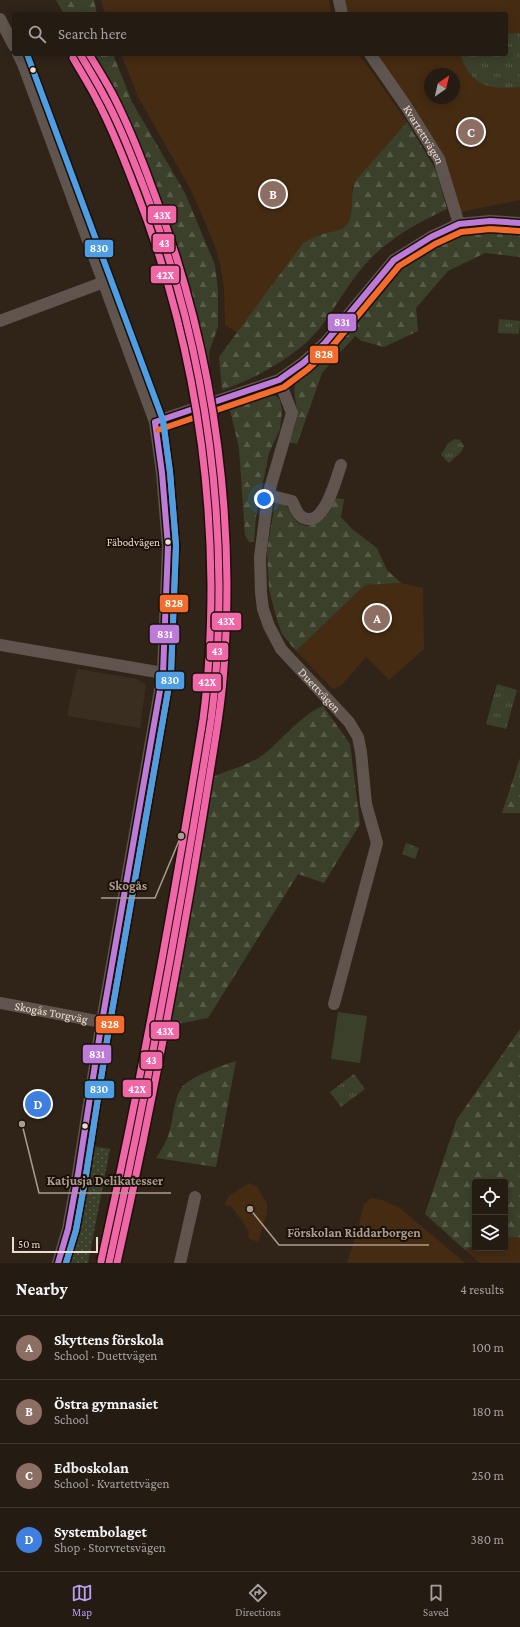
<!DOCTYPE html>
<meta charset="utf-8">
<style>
body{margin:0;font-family:"Crimson Pro",serif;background:#302821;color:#f1f3f6}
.controls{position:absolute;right:12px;bottom:12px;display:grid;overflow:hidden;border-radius:4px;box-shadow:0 2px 10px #0003}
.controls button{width:36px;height:36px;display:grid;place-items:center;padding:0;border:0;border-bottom:1px solid #413933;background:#241b13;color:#f1f3f6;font:20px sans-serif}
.compass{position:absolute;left:424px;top:68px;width:36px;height:36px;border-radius:50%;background:#241b13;box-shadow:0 2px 10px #0003;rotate:34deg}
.scale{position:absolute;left:12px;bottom:10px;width:86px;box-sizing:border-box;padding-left:4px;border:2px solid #ecddd0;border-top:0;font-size:11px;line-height:14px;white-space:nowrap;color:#ecddd0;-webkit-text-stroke:3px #1a1007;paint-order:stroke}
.you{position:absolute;left:264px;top:499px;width:14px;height:14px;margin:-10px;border:3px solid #fff;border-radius:50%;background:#1a73e8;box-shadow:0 0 0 6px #1a73e833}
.badge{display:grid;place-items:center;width:26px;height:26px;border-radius:50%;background:#bca0f2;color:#fff;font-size:13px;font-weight:700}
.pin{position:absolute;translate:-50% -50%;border:2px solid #fff;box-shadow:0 1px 4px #0006}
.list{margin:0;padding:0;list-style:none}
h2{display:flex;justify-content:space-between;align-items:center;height:52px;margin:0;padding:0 16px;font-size:17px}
h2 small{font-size:13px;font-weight:400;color:#a3a1a0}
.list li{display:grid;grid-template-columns:26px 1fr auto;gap:12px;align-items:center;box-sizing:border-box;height:64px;padding:0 16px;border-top:1px solid #413933}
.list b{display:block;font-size:15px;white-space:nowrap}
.list p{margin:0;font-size:13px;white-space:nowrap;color:#a3a1a0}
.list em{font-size:13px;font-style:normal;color:#a3a1a0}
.icon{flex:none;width:22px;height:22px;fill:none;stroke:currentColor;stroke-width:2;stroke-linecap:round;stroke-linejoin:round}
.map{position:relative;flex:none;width:520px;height:1263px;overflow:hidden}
.search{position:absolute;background:#241b13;box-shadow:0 2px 10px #0003;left:12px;right:12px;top:12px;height:44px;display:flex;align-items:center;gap:10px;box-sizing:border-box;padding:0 14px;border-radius:4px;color:#a3a1a0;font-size:15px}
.sheet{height:308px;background:#241b13}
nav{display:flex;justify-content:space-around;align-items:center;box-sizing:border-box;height:56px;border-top:1px solid #413933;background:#241b13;font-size:11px;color:#a3a1a0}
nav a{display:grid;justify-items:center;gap:2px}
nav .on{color:#bca0f2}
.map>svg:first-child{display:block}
.commercial{fill:#392e1f}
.built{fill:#452b12;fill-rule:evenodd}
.grass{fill:url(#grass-dots)}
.forest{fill:url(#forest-firs)}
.park{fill:url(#park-tufts)}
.garden{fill:#3a402a}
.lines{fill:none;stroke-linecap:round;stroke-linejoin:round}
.street{stroke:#60544e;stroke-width:12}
.bus-1-casing{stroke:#1a1007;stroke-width:9}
.bus-2-casing{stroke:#1a1007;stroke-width:9}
.bus-3-casing{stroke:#1a1007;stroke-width:9}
.bus-1{stroke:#bd7bd9;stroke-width:6}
.bus-2{stroke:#f36c2b;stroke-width:6}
.bus-3{stroke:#4d9ee5;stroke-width:6}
.rail-1-casing{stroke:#1a1007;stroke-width:10}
.rail-2-casing{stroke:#1a1007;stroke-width:10}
.rail-3-casing{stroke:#1a1007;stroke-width:10}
.rail-1{stroke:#f166a7;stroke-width:7}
.rail-2{stroke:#f166a7;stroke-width:7}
.rail-3{stroke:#f166a7;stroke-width:7}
.bus-dot{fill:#ecddd0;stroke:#1a1007;stroke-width:1.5}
.labels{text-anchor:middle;stroke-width:4;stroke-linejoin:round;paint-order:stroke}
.bus-label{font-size:11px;fill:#ecddd0;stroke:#1a1007;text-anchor:end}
.street-label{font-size:12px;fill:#ecddd0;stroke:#1a1007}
.leader{fill:none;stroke:#aa9c90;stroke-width:1.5}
.callout-dot{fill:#aa9c90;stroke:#1a1007;stroke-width:1.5}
.callout-label{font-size:13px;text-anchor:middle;font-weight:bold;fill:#aa9c90;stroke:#1a1007;stroke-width:4;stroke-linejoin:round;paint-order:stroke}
.line-badge{stroke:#1a1007;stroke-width:1.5}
.badge-label{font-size:11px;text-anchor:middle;font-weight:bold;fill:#fff}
</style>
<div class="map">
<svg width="520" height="1263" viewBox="0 0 520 1263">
<defs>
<pattern id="grass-dots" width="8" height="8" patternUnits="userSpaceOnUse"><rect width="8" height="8" fill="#3a402a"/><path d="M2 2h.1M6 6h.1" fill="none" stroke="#575b48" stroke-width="1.8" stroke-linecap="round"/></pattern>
<pattern id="forest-firs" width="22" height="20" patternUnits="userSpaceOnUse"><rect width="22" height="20" fill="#3a402a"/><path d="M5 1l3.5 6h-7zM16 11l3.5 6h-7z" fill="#575b48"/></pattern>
<pattern id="park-tufts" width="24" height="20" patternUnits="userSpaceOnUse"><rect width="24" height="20" fill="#3a402a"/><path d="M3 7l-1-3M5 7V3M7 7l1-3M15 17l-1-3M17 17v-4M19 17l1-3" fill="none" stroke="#575b48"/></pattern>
</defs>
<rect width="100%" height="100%" fill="#302419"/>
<path class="commercial" d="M77,669L137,679L146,685L140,728L67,716Z"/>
<path class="built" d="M101,0H329L331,14H105Z
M339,0H520V200L456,213L439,159L370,54H506V14H342ZM430,74H454V98H430Z
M121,54H359L407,122L355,181L352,188L353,199L350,217L345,228L336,232L321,234L303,243L238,333L225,325L224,289L220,264L215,246L191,190L138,97Z
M401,583L423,588L424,649L389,680L366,657L341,686L333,689L296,651L365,585Z
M249,1183L257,1187L267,1203V1213L258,1242L248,1238L249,1231L231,1206L224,1205L229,1196Z
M371,1198L382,1200L400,1208L465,1263H347L357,1232L364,1204Z
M516,1237L520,1238V1263H480L465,1250L475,1245V1248H505V1238Z"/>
<path class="grass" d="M92,1146L110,1149L88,1263H69L75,1238L83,1179L89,1177Z"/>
<path class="forest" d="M56,0H94L97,14H64Z
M87,54H113L132,102L185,193L215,265L218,290V327L209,352L210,371L215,391L207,392L184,282L159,206L120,119Z
M407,122L436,170L447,209C419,222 393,236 371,258C352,277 339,302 323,324C302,353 256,379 222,390L219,357L303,243C308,240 314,237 320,235C336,229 348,234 351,212C353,202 351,191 355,181Z
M473,229L520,231V257L485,253L448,271L416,308L418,331L384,347L362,341L355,336L322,373L297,444L289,442C293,433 297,423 297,413C297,404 293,394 295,385C298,375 314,368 321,361C327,355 333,349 339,343C353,329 363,310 376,295C403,260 431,242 473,229Z
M270,395L276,396L280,400L282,411L280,429L269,453L256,517L254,542H249L245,535L239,448L230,410Z
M334,498L344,499L341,517L351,528L377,548L387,570L401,583L365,585L296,651L282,634L276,617L269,589L267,551L275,502C292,504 287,512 297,522C299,524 304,525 306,526C325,520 329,518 334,498Z
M323,706L350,744L360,824L324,883L298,874L208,1018L167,1026L210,778C224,772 253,763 263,755C282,740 301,715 323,706Z
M520,758V813H502Z
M520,1029V1238L516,1237L505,1238V1182H475V1245L465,1250L425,1214L457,1119Z
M236,1061L216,1167L156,1158C161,1150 167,1142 169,1133C174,1119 173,1098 183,1086C194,1075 221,1066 236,1061Z"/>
<path class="park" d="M520,33V87C488,90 471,86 460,54H506V34Z
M499,319L520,321L519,334L498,333Z
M455,439L460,440L464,446L461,452L449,463L441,455L448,443Z
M497,684L517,690L506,729L486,724Z
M406,843L419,848L415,859L402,854Z
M354,1074L365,1089L341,1107L330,1092Z"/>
<path class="garden" d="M338,1012L367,1016L360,1063L331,1059Z"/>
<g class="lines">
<g class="street">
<path d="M339,0L342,14"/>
<path d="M0,19L14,46"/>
<path d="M18,54L23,64L155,422L162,473L168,546L163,673L100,1033L78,1174L68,1229L58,1263"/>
<path id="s1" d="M370,54L406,106L439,159L459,224"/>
<path d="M0,321L104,282"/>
<path id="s2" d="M279,380L292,413L268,495L260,557L261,593L263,609L269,626L281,649L349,722L358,737L361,752L366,804L377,843L334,1004"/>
<path d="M155,422L279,380L303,363L325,343L394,260L431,237L459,224L490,221L520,223"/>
<path d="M268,495L292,501C296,509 298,518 308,519C326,521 336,479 341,465"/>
<path d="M0,645L163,673"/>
<path id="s3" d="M0,1003L102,1022"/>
<path d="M180,1263L195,1197"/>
</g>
<g class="bus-1-casing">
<path id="bus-1" d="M155,422L279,380L303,363L325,343L394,260L431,237L459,224L490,221L520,223
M58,1263L68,1229L78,1174L100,1033L163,673L168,546L162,473L155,422"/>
</g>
<g class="bus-2-casing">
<path id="bus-2" d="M158,430L284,387L308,369L330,349L399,266L435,244L461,232L490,229L519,231
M66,1263L76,1230L86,1175L108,1034L171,674L176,545L170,472L163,421"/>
</g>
<g class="bus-3-casing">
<path id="bus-3" d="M27,54L163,420L170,472L176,545L171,674L108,1034L86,1175L76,1230L66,1263"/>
</g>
<use href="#bus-1" class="bus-1"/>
<use href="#bus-2" class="bus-2"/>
<use href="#bus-3" class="bus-3"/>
<g class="rail-1-casing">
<path id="rail-1" d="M80,54C88,68 97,82 104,96C120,124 131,155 143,185C193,313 218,448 219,585C219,630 217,676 211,720C182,902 149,1083 109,1263"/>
</g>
<g class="rail-2-casing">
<path id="rail-2" d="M73,58C81,72 90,86 97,100C112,128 124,159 135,188C185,315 210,449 211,585C211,630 209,675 203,719C174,901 141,1082 101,1261"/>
</g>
<g class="rail-3-casing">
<path id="rail-3" d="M89,54C97,67 105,80 112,93C127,122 139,152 150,182C200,310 226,446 227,583C227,629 225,676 218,722C190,903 157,1084 117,1263"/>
</g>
<use href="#rail-1" class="rail-1"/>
<use href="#rail-2" class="rail-2"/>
<use href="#rail-3" class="rail-3"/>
</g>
<g class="bus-dot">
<circle cx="33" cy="70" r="3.5"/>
<circle cx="168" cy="542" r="3.5"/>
<circle cx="85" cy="1126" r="3.5"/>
</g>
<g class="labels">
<g class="bus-label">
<text x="160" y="546">Fäbodvägen</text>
</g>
<g class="street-label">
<text dy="4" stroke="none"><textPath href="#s1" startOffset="97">Kvartettvägen</textPath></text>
<text dy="4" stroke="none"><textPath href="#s2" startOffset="336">Duettvägen</textPath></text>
<text dy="4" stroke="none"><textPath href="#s3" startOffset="52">Skogås Torgväg</textPath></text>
</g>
</g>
<path class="leader" d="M181 836L155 898H101M22 1124L39 1193H171M250 1209L279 1245H429"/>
<g class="callout-dot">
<circle cx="181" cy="836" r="4"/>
<circle cx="22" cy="1124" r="4"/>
<circle cx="250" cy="1209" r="4"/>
</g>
<g class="callout-label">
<text x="128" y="890">Skogås</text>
<text x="105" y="1185">Katjusja Delikatesser</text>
<text x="354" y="1237">Förskolan Riddarborgen</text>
</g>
<g class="line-badge">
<rect x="147" y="205" width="30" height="19" rx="4" fill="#f166a7"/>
<rect x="152" y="233" width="23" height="20" rx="4" fill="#f166a7"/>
<rect x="84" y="239" width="30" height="19" rx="4" fill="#4d9ee5"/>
<rect x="150" y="265" width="30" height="19" rx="4" fill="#f166a7"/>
<rect x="327" y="313" width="30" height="19" rx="4" fill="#bd7bd9"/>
<rect x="309" y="345" width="30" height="19" rx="4" fill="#f36c2b"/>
<rect x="159" y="594" width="30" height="19" rx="4" fill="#f36c2b"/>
<rect x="211" y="612" width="31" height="19" rx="4" fill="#f166a7"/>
<rect x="149" y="624" width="31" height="20" rx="4" fill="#bd7bd9"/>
<rect x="206" y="642" width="23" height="19" rx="4" fill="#f166a7"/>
<rect x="155" y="671" width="30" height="19" rx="4" fill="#4d9ee5"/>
<rect x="192" y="673" width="30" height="19" rx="4" fill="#f166a7"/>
<rect x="95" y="1015" width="30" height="19" rx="4" fill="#f36c2b"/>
<rect x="150" y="1021" width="30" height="19" rx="4" fill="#f166a7"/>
<rect x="82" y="1044" width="30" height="20" rx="4" fill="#bd7bd9"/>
<rect x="140" y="1051" width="23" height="19" rx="4" fill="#f166a7"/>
<rect x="122" y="1079" width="30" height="19" rx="4" fill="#f166a7"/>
<rect x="84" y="1080" width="31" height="19" rx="4" fill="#4d9ee5"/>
</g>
<g class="badge-label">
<text x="162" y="219">43X</text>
<text x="164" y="247">43</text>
<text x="99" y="252">830</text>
<text x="165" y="279">42X</text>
<text x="342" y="326">831</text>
<text x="324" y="358">828</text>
<text x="174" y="607">828</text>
<text x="226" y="625">43X</text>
<text x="165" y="638">831</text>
<text x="217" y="655">43</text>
<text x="170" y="684">830</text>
<text x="207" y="686">42X</text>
<text x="110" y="1028">828</text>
<text x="165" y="1035">43X</text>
<text x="97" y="1058">831</text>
<text x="151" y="1064">43</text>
<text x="137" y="1093">42X</text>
<text x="99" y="1093">830</text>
</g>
</svg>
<div class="controls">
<button><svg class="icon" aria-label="locate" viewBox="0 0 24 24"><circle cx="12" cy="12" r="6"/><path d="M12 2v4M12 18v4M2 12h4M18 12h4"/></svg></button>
<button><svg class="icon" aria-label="layers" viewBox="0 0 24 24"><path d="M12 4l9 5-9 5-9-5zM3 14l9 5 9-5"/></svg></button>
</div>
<svg class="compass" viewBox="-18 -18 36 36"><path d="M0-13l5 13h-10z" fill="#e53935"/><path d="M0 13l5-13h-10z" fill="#a3a1a0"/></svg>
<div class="scale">50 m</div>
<div class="you"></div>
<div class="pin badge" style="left:377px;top:618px;background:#8d6e63">A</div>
<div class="pin badge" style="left:273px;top:194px;background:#8d6e63">B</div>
<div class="pin badge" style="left:471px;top:132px;background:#8d6e63">C</div>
<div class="pin badge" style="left:38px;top:1104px;background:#3f7fe0">D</div>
<div class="search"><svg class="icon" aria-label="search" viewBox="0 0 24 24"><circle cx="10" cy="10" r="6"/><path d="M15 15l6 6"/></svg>Search here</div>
</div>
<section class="sheet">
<h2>Nearby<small>4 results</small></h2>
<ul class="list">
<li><span class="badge" style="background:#8d6e63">A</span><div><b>Skyttens förskola</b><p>School · Duettvägen</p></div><em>100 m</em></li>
<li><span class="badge" style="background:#8d6e63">B</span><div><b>Östra gymnasiet</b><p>School</p></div><em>180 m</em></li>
<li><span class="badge" style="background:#8d6e63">C</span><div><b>Edboskolan</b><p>School · Kvartettvägen</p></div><em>250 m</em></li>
<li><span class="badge" style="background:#3f7fe0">D</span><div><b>Systembolaget</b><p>Shop · Storvretsvägen</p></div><em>380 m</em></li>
</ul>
</section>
<nav>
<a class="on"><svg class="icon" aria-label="map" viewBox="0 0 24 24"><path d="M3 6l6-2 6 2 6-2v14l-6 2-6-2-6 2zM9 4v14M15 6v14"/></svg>Map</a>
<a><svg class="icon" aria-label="directions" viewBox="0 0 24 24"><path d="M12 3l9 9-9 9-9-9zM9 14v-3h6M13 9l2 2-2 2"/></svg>Directions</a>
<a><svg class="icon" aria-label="saved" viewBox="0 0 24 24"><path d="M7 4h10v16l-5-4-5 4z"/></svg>Saved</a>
</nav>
